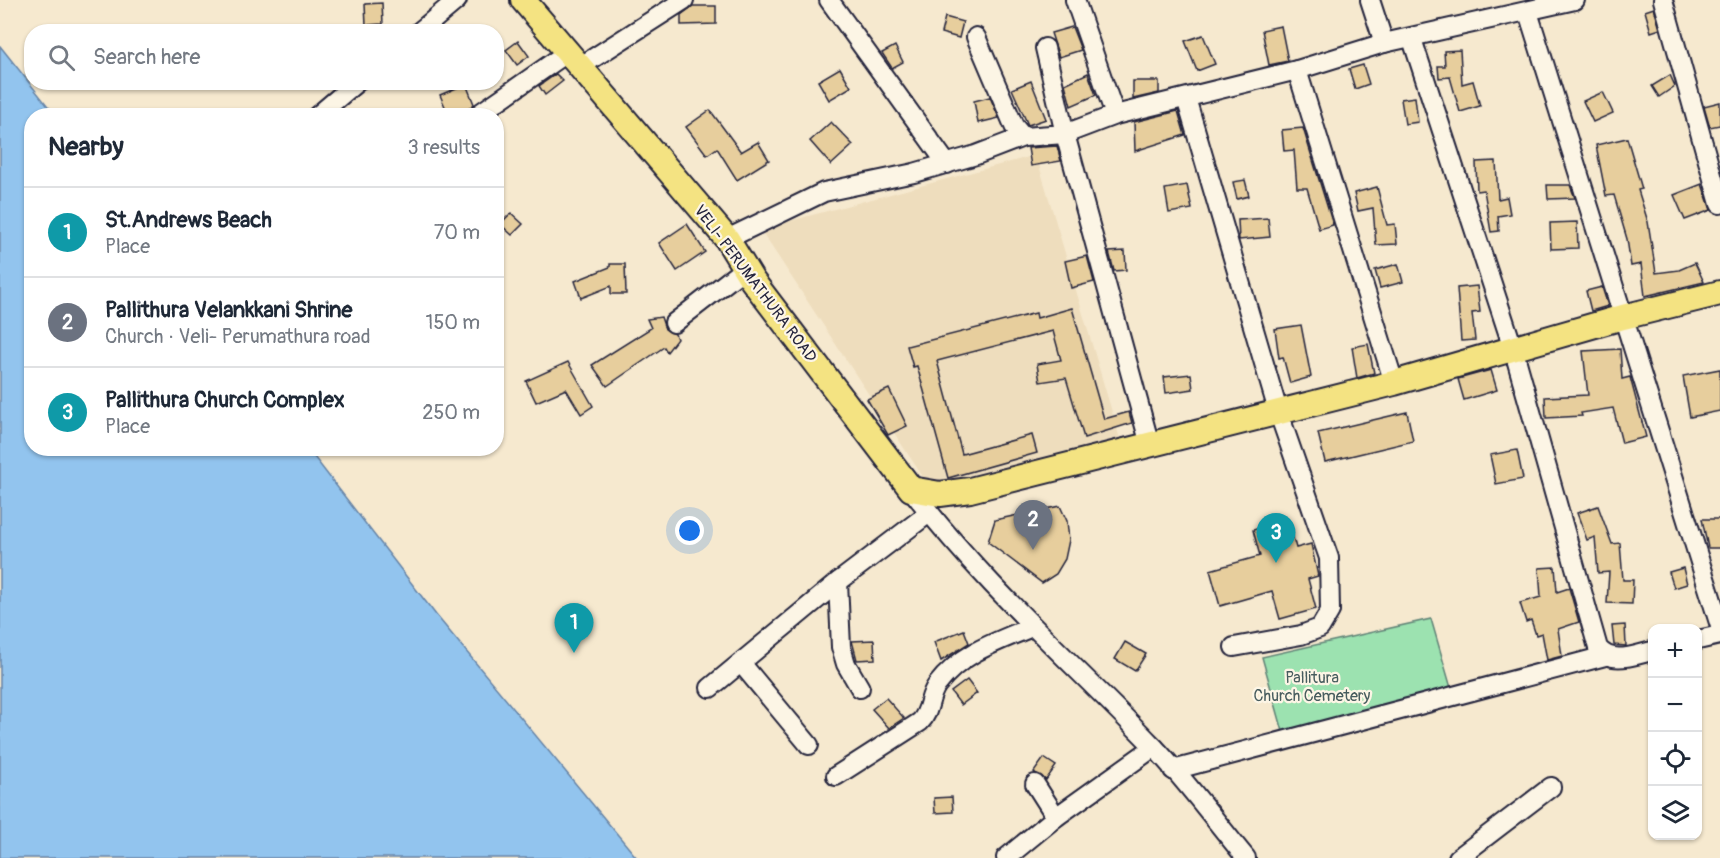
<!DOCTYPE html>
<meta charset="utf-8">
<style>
:root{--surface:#fff;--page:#f6f6f7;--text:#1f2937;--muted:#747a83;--line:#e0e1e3;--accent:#22223b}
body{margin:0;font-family:Pangolin,sans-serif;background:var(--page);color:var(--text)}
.controls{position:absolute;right:18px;bottom:18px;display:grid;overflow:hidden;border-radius:12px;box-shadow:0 2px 4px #0004}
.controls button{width:54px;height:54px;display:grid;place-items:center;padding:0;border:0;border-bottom:2px solid var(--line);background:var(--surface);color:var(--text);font:30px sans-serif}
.you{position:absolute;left:690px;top:531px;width:21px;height:21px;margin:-15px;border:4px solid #fff;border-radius:50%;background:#1a73e8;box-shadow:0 0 0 9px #1a73e833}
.badge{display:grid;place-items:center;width:39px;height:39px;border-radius:50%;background:var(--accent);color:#fff;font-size:20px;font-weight:700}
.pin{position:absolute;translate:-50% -50px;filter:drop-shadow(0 2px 3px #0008)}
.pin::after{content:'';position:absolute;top:32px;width:21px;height:18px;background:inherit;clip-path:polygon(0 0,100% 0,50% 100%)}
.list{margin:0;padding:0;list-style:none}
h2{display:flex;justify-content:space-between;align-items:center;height:78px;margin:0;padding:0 24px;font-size:26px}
h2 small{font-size:20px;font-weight:400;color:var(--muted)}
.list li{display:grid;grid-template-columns:39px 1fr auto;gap:18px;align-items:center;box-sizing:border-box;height:90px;padding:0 24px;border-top:2px solid var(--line)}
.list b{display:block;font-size:22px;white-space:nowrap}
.list p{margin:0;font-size:20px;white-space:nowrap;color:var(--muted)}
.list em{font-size:20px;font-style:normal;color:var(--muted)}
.icon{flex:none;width:33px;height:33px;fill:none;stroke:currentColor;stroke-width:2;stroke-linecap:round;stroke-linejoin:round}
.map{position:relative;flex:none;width:1720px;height:858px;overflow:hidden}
.search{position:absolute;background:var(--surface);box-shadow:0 2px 4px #0004;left:24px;top:24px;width:480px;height:66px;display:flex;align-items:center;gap:15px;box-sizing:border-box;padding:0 21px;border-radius:24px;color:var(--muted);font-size:22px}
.panel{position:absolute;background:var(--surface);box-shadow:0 2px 4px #0004;left:24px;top:108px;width:480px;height:348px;border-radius:24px}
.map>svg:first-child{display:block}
.built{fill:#eeddbd}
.green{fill:#9ce2b0;stroke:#5f8276;stroke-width:1.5}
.water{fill:#92c4ee;stroke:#6583a6;stroke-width:1.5}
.building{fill:#e7ce9d;stroke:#22223b;stroke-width:1.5}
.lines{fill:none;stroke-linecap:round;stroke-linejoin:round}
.minor-casing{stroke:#22223b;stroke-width:22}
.major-casing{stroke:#22223b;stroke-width:28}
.minor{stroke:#fcf5e5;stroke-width:18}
.major{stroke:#f4e382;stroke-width:24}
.labels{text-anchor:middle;stroke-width:4.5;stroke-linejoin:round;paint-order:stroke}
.street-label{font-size:16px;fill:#22223b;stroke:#fcf5e5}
.park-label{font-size:16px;fill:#475c5e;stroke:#fcf5e5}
</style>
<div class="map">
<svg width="1720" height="858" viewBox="0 0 1720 858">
<rect width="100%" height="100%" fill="#f6e9cf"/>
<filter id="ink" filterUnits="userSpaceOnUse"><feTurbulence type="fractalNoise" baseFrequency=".0167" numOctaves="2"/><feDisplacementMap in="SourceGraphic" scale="12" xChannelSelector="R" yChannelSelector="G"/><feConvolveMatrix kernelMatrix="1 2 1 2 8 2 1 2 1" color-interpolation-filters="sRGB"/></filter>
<g filter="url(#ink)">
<path class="built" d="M1036,155L1120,439L949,486L927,483L760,229Z"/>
<path class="green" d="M1431,619L1451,688L1284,735L1262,657Z"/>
<path class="water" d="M0,46L55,115L32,116V448L308,449L436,615L637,858H0Z"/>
<g class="building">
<path d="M382,3L383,24L366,25L365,4Z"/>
<path d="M693,6H716V24L681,25V15Z"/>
<path d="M1654,8L1660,29L1651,32L1645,11Z"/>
<path d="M945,17L963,22L959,38L941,33Z"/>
<path d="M1281,26L1288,61L1269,65L1262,30Z"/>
<path d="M1072,27L1081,50L1059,57L1051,33Z"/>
<path d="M1203,35L1215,64L1197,71L1185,41Z"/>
<path d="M518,41L529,56L517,65L506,50Z"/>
<path d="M895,46L903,62L892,68L882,53Z"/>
<path d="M1460,50L1462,84L1473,81L1480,106L1460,112L1450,77L1439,78L1438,66H1445L1444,51Z"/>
<path d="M1363,65L1369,84L1355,89L1349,69Z"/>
<path d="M840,68L851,87L829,100L818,81Z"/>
<path d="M1088,73L1096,95L1071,106L1065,84Z"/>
<path d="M556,74L563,81L545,95L539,86Z"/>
<path d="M1670,75L1675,86L1659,97L1652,86Z"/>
<path d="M1031,81L1046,119L1028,125L1012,89Z"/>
<path d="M1133,81H1159V93L1133,99Z"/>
<path d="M466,84L474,104L465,113L449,116L440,95Z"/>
<path d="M1603,92L1613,113L1593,122L1583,101Z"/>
<path d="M990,97L999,118L978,123L974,101Z"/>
<path d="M1415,97L1418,122L1405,124L1401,99Z"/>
<path d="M1720,102V125L1710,127L1704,106Z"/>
<path d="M710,110L741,152L758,142L769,160L737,180L717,148L707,155L686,127Z"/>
<path d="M1178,111L1185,135L1135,151L1134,122Z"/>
<path d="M831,122L853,145L831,165L810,141Z"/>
<path d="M1303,128L1333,225L1319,229L1307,188H1297L1294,150L1284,151L1282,130Z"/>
<path d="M1627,138L1642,189L1638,190L1648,222L1656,273L1679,270L1695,263L1704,282L1645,296L1641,264L1631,266L1627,239L1614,195L1606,196L1596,145Z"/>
<path d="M1057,146L1061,161L1031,166L1028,148Z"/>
<path d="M1496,161L1498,199L1507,197L1510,214L1498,216L1499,231L1491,232L1484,190L1477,191L1476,162Z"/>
<path d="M1245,180L1249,196L1237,199L1233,182Z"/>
<path d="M1702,184L1711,210L1685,220L1674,195Z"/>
<path d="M1187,185L1192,209L1169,213L1165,189Z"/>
<path d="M1547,185H1570L1575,198L1548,199Z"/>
<path d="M1377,187L1387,225L1395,224L1397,244L1376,245L1373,208L1358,211L1354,193Z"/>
<path d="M511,213L523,224L512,235L500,224Z"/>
<path d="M1268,218L1270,237L1239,240L1238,220Z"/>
<path d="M1577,222L1578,248L1551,249L1550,223Z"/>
<path d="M687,224L705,252L677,271L659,243Z"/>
<path d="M1125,251L1126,270L1114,271L1109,252Z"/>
<path d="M1087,256L1094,282L1071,288L1065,261Z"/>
<path d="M610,264H625L626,294H611V286L581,298L575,281L610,267Z"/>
<path d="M1398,264L1403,282L1380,288L1375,270Z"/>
<path d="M1477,286L1480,312L1472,313L1475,340L1461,341L1457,288Z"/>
<path d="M1602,287L1608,306L1591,311L1586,291Z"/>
<path d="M1072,308L1104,419L1129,412L1132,423L1084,438L1066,378L1040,382L1037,364L1061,360L1053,331L937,361L962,454L1032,435L1037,453L948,478L917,366L913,367L907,346L1036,313L1037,318Z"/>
<path d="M661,317L665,329L675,334L677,339L667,352L664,347L607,386L592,365L651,328L647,319Z"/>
<path d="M1301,325L1311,377L1290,383L1283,357L1279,358L1275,329Z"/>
<path d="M1368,344L1374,373L1357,378L1352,347Z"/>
<path d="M1620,349L1622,379L1630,377L1646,437L1622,443L1613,408L1581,413L1582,416L1546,418L1545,397L1588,395L1583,351Z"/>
<path d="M568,362L593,406L581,414L566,389L536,402L526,381Z"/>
<path d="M1720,369V411L1690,417L1683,376Z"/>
<path d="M1491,370L1497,390L1464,400L1458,379Z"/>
<path d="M1191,374L1193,389L1166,393L1164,377Z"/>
<path d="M889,389L907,426L888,435L867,399Z"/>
<path d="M1407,412L1413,441L1325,462L1318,433Z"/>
<path d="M1517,450L1523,479L1496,484L1490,455Z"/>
<path d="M1060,506L1067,521L1069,540L1065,559L1056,574L1042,583L988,542L995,520Z"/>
<path d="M1598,506L1612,544L1620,543L1623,580H1633L1632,604L1607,603L1609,572L1598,573L1595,537L1587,540L1577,513Z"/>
<path d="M1702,519H1720V548H1708Z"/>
<path d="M1288,520L1296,548L1311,544L1318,576L1308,579L1316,609L1280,619L1272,591L1220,606L1210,570L1260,556L1253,530Z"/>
<path d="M1555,567L1557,592L1569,588L1579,622L1558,629L1562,656L1547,660L1542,633L1536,635L1531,620L1526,622L1520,603L1541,597L1539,568Z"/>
<path d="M1683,568L1687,584L1674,588L1669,572Z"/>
<path d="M1625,625L1626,646L1614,645L1612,626Z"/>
<path d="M964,630L969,643L941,661L934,642Z"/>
<path d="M874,640L875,659L857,660L852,641Z"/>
<path d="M1125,642L1146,654L1135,671L1115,659Z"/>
<path d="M967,680L977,693L961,705L951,692Z"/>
<path d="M886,698L904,718L889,728L872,709Z"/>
<path d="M1044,758L1056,766L1046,780L1034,772Z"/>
<path d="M952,797L953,812L935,813L934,798Z"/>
</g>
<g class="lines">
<defs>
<g id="minor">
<path d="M829,0L947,164"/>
<path d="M1075,0L1115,115"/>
<path d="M1370,0L1384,43"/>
<path d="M1663,0L1720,204"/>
<path d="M1528,12L1720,626"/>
<path d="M419,32L457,0"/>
<path d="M976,37L1014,126L1023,137L1065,134L1045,48"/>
<path d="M1412,39L1513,348L1598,648C1612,665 1634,655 1652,651"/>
<path d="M581,66L684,0"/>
<path d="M1297,70L1394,383"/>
<path d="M1186,98L1278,411L1329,558L1330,611L1320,628L1301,635L1234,647"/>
<path d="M317,116L357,82"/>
<path d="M476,116L568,52"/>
<path d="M727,239L824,192L914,173L976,155L1023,137"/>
<path d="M674,323L745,268"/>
<path d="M1150,445L1065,134L1115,115L1297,70L1384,43L1575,0"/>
<path d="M911,489C982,583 1071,661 1152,745C1186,780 1215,821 1246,858"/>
<path d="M838,582L841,647L846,664L860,688"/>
<path d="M1698,640L1720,635"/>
<path d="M741,663L809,745"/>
<path d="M710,688L838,582L929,513"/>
<path d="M1173,770L1605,656"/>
<path d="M836,776L920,722C931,711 928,697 937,685C961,653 996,642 1032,627"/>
<path d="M1035,784L1056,817"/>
<path d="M1006,858L1056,817L1154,747"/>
<path d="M1458,858L1551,787"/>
</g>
<path id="major" d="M523,0L727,239L752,280L911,489L940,494L970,490L1394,383L1623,317L1720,293"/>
</defs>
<use href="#minor" class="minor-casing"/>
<use href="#major" class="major-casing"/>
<use href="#minor" class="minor"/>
<use href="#major" class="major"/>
</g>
</g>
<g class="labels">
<g class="street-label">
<text transform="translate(756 283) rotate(53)" y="6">VELI- PERUMATHURA ROAD</text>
</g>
<g class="park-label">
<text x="1312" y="683">Pallitura<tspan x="1312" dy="18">Church Cemetery</tspan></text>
</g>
</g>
</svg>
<div class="controls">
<button>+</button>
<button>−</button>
<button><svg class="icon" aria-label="locate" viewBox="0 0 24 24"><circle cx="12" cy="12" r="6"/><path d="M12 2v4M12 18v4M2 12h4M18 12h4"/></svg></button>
<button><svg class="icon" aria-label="layers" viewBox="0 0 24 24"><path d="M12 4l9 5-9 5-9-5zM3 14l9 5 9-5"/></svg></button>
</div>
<div class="you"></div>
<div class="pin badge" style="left:574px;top:653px;background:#0f9aa8">1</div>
<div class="pin badge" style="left:1033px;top:550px;background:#6b7280">2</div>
<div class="pin badge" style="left:1276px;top:563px;background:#0f9aa8">3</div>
<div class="search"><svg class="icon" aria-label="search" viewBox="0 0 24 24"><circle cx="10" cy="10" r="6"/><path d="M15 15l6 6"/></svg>Search here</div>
<section class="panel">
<h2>Nearby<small>3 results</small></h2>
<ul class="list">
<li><span class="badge" style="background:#0f9aa8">1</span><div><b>St.Andrews Beach</b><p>Place</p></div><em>70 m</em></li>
<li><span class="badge" style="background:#6b7280">2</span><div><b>Pallithura Velankkani Shrine</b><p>Church · Veli- Perumathura road</p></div><em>150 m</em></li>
<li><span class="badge" style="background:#0f9aa8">3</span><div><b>Pallithura Church Complex</b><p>Place</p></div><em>250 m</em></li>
</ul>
</section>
</div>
